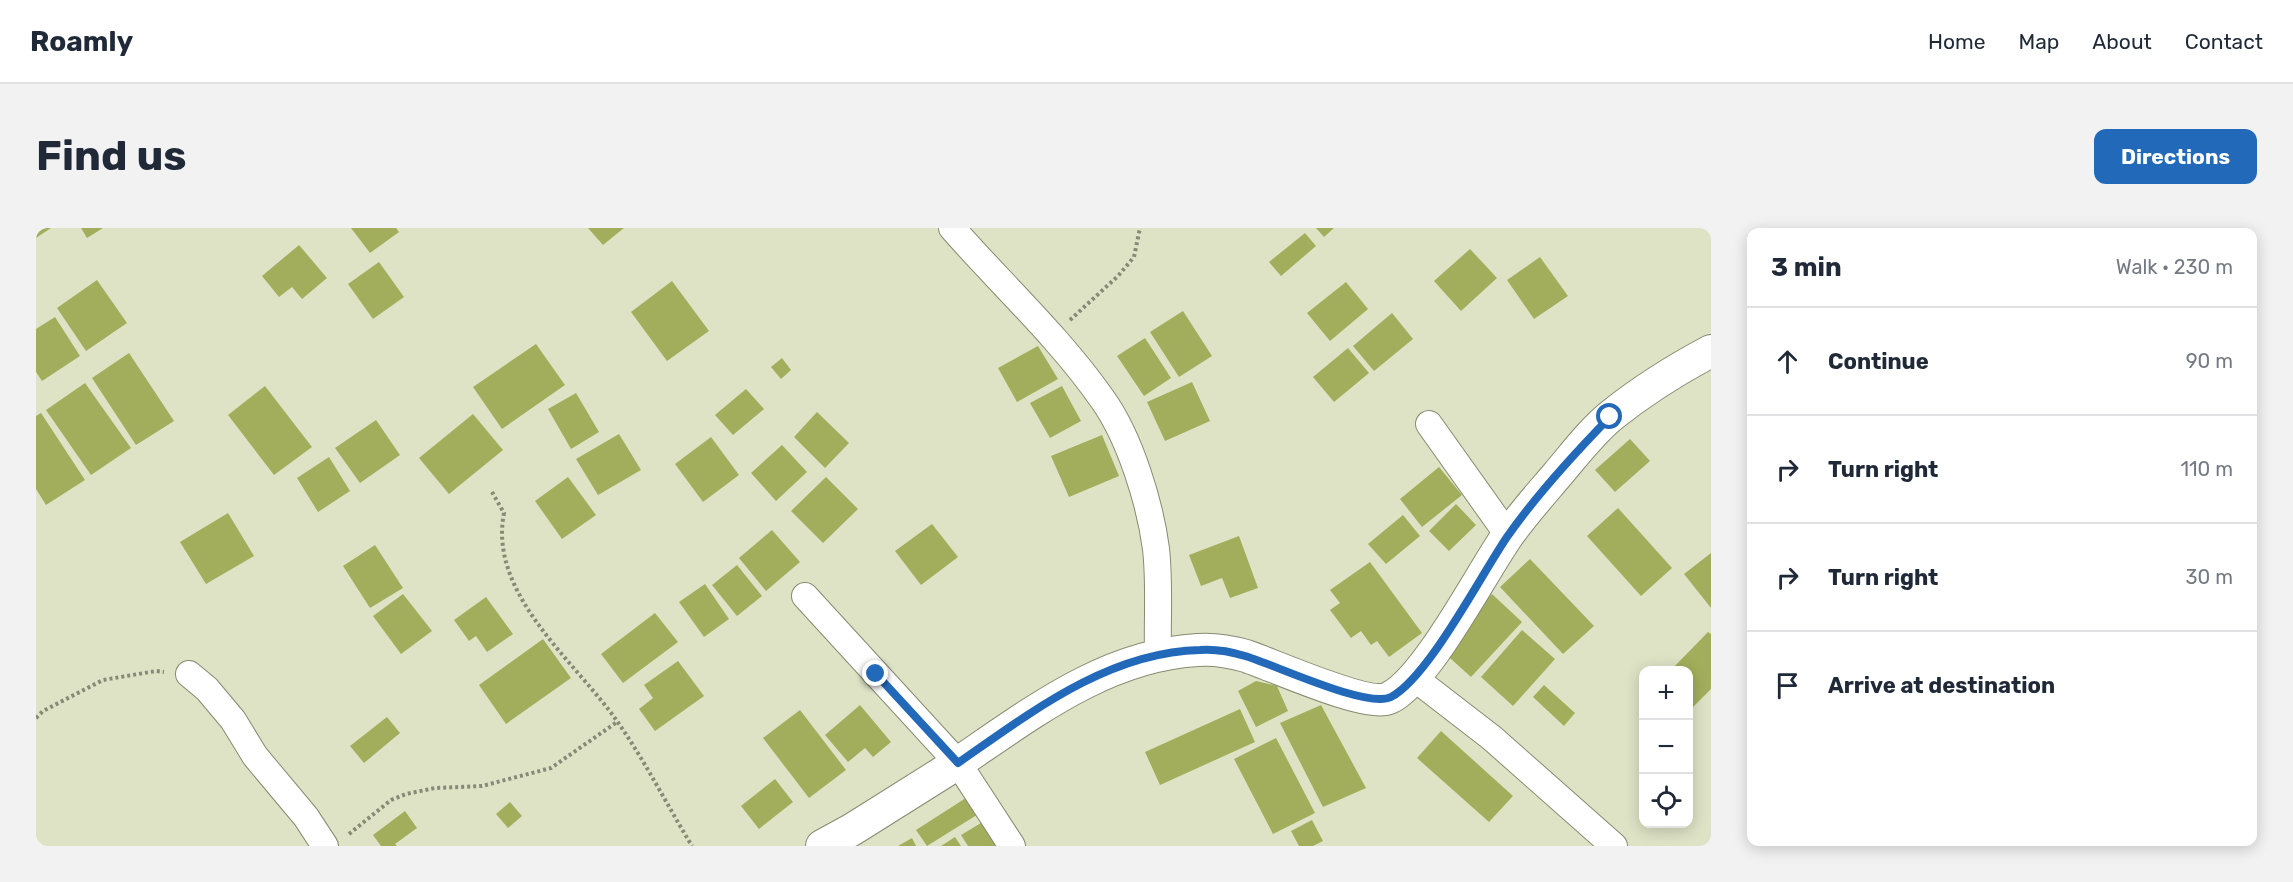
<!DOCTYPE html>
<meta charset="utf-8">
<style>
:root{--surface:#fff;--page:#f2f2f3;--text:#1f2937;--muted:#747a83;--line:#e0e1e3;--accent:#2369b9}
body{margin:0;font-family:Rubik,sans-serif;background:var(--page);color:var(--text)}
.controls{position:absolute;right:18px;bottom:18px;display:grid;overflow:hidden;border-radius:12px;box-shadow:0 3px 15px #0003}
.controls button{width:54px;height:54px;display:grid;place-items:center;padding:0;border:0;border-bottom:2px solid var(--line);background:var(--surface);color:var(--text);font:30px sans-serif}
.stop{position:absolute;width:18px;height:18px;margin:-14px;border:4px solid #2369b9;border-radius:50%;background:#fff}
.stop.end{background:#2369b9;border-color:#fff;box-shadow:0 2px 6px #0008}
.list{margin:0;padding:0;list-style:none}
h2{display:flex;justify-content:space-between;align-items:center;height:78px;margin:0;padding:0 24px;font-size:26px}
h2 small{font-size:20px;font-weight:400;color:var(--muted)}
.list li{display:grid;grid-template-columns:39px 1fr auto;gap:18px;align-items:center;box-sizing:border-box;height:108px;padding:0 24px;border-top:2px solid var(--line)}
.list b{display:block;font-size:22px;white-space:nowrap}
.list em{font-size:20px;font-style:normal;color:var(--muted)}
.icon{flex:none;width:33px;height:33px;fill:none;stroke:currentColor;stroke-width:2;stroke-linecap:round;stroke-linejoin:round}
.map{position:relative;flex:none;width:1675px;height:618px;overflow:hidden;border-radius:12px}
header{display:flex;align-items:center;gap:36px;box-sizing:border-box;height:84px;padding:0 30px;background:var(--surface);border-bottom:2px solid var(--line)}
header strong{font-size:28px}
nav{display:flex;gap:33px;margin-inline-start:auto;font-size:21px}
.intro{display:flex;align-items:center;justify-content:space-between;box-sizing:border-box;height:144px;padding:0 36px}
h1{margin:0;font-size:42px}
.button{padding:15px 27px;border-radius:12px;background:var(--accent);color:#fff;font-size:21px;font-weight:700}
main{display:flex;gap:36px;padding:0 36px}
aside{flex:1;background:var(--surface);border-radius:12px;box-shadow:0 3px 15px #0003}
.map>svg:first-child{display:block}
.building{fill:#a3ae5c}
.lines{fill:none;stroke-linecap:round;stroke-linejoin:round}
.minor-casing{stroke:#868b70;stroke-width:28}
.tertiary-casing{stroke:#868b70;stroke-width:34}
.path{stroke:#868a76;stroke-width:4;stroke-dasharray:3 3;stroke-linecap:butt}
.minor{stroke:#fff;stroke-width:26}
.tertiary{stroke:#fff;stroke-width:32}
.route{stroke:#2369b9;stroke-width:8}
</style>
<header>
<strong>Roamly</strong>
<nav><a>Home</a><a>Map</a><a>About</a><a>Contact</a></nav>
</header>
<div class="intro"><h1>Find us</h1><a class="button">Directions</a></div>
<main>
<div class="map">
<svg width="1675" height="618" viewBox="0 0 1675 618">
<rect width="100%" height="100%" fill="#dee3c6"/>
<g class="building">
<path d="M0,0H15L0,10Z"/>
<path d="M45,0H67L51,10Z"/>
<path d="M315,0H360L363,4L334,25Z"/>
<path d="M552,0H588L567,17Z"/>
<path d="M1280,0H1298L1288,9Z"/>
<path d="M1269,5L1280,18L1245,48L1233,34Z"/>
<path d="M263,17L291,50L266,71L256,59L243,69L226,48Z"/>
<path d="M1434,21L1461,50L1425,83L1398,53Z"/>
<path d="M1504,29L1532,68L1498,91L1471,52Z"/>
<path d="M343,34L368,69L337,91L312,56Z"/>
<path d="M61,52L91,95L50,123L21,80Z"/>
<path d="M636,53L673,103L631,133L595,84Z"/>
<path d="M1310,54L1332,81L1294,113L1271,85Z"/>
<path d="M1147,83L1176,128L1143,149L1114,104Z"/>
<path d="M1356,85L1377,111L1338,143L1317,118Z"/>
<path d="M19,89L44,128L6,153L0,144V101Z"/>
<path d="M1109,110L1135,150L1108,168L1081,128Z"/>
<path d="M500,116L529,157L466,201L437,159Z"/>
<path d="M1002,118L1022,151L981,174L962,140Z"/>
<path d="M1312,120L1333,145L1298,174L1277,149Z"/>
<path d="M93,125L138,193L100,217L56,150Z"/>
<path d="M746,130L755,142L745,151L735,139Z"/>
<path d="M1156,154L1174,193L1129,213L1111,174Z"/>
<path d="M49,155L95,220L55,247L10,182Z"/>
<path d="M229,158L276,219L238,247L192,187Z"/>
<path d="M1026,158L1045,193L1014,210L994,175Z"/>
<path d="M710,161L728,181L697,207L679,187Z"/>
<path d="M540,165L563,204L535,221L512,181Z"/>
<path d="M781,184L813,215L789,240L758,209Z"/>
<path d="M5,185L49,252L10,277L0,261V188Z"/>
<path d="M437,186L467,222L413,266L383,230Z"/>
<path d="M340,192L364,227L324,255L299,220Z"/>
<path d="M583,206L605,242L562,267L540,231Z"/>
<path d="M1066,207L1083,248L1033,269L1015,228Z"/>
<path d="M675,209L703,247L667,274L639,236Z"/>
<path d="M1594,211L1614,233L1579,264L1559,242Z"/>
<path d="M746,217L771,244L740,273L715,245Z"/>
<path d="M293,229L314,263L282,284L261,250Z"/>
<path d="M1403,239L1426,267L1386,299L1364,271Z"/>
<path d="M532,249L560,287L526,311L499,273Z"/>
<path d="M790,249L822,281L787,315L755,283Z"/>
<path d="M1420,276L1440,297L1413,323L1393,303Z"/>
<path d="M1582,280L1636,340L1605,368L1551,308Z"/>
<path d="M192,285L218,328L170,356L144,314Z"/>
<path d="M1367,287L1384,308L1350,336L1332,316Z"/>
<path d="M896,296L922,329L885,357L859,323Z"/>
<path d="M736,302L764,334L730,363L703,330Z"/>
<path d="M1203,308L1222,360L1194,370L1186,350L1165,358L1153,327Z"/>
<path d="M339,317L367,360L334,380L307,338Z"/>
<path d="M1675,325V380L1648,346Z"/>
<path d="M1494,331L1558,398L1527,426L1464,359Z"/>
<path d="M1334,334L1386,405L1353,429L1341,413L1335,417L1325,403L1315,410L1294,382L1304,375L1294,362Z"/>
<path d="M701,337L726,368L701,388L676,357Z"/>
<path d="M669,356L693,391L668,409L643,374Z"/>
<path d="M367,366L396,403L365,426L337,388Z"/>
<path d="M1456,366L1486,394L1435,449L1405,422Z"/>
<path d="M450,369L477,406L451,424L440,408L433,413L418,392Z"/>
<path d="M619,385L642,414L587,455L565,426Z"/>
<path d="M1486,402L1519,431L1477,478L1445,449Z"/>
<path d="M1672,404L1675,406V461L1652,484V442H1635Z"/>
<path d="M507,411L535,450L470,496L443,457Z"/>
<path d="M642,433L668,468L619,503L603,481L617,470L608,457Z"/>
<path d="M1220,453L1241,458L1252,483L1220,499L1202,463Z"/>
<path d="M1508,457L1539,485L1528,498L1497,469Z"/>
<path d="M824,477L855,514L837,529L829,520L812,534L789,507Z"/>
<path d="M1285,477L1330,560L1287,579L1244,495Z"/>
<path d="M1204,481L1219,514L1124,557L1109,524Z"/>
<path d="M764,482L810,542L773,570L727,510Z"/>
<path d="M351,489L364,505L328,535L314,518Z"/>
<path d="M1405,503L1477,568L1453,594L1381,530Z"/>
<path d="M1240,510L1279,585L1237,606L1198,531Z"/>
<path d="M739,551L757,574L723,601L705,578Z"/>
<path d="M933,568L944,585L891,618L880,602Z"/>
<path d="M474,574L486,588L472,600L460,586Z"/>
<path d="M369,583L381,600L359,616L361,618H345L337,607Z"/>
<path d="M950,592L967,618H932L925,607Z"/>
<path d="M1276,592L1287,613L1277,618H1263L1255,603Z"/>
<path d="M919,609L925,618H905Z"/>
<path d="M876,610L880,618H862Z"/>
</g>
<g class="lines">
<defs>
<g id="minor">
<path d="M916,0C966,57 1023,109 1067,172C1094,210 1114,275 1120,321C1124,356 1121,392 1122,427"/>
<path d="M1393,196L1472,307"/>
<path d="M769,368L922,535L976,618"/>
<path d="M153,446L171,461L197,492L219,528L270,589L289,618"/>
<path d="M1377,449L1456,510L1578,618"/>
</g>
<path id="tertiary" d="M786,618L817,601C852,579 887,557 922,535C996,485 1070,427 1162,422C1177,421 1196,424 1210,428C1237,437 1331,480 1353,470C1390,453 1445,346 1470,310C1485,288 1504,267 1521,247C1538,227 1555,204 1576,187C1606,163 1641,141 1675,123"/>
</defs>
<use href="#minor" class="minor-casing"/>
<use href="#tertiary" class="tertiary-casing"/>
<g class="path">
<path d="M1034,92L1082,48L1098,29L1104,0"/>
<path d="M456,264L468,285C452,366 538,432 581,493C609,533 631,577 656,618"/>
<path d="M0,490L7,483L67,452L120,443L128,444"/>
<path d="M313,606L355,572L370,566L399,560L446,558L515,540L581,494"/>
</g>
<use href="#minor" class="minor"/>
<use href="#tertiary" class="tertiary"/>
</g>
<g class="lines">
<path class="route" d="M840,446L922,535C994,485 1072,424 1164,422C1178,421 1196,424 1209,428C1237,436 1331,481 1355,469C1392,450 1445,347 1471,309C1501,266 1538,226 1574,189"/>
</g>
</svg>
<div class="controls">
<button>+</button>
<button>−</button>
<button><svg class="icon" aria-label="locate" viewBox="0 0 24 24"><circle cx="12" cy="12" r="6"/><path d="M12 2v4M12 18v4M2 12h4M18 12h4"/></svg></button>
</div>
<div class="stop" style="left:1574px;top:189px"></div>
<div class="stop end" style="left:840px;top:446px"></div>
</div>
<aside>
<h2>3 min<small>Walk · 230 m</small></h2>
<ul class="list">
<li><svg class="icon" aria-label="ahead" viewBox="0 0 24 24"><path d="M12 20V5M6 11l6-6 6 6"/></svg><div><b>Continue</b></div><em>90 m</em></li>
<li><svg class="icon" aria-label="right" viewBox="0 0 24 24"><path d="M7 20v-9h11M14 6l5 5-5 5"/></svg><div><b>Turn right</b></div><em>110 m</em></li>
<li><svg class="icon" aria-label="right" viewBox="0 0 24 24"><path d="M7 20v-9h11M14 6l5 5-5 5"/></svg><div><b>Turn right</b></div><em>30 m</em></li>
<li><svg class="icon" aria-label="arrive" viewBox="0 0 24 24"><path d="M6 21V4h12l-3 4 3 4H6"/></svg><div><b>Arrive at destination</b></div></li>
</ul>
</aside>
</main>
